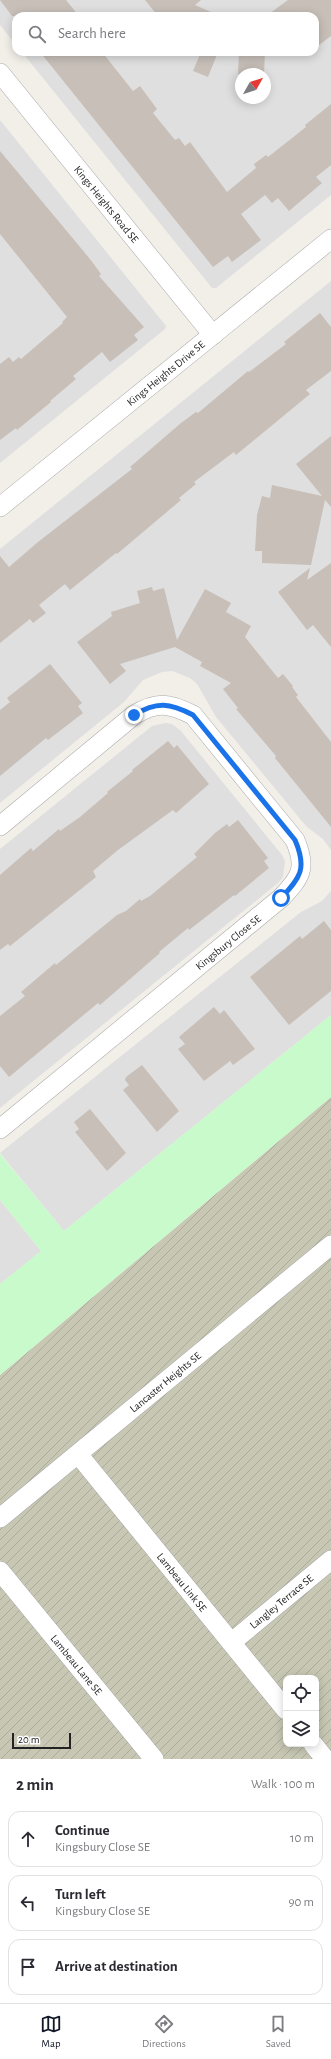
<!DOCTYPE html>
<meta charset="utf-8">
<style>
:root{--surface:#fff;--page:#f2f2f3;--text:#2b2b33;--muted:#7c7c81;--line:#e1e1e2;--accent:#111827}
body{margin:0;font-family:"Alegreya Sans",sans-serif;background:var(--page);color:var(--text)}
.controls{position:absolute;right:12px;bottom:12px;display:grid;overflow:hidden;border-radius:8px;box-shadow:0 2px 10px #0003}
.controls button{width:36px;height:36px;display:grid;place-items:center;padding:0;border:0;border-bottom:1px solid var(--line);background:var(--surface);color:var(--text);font:20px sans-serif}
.compass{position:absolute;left:235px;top:68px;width:36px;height:36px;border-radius:50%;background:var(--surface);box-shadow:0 2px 10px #0003;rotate:51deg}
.scale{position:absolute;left:12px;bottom:10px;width:59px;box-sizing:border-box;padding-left:4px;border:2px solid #222;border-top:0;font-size:11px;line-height:14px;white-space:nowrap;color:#222;-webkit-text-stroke:3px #fff;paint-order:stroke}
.stop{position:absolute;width:12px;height:12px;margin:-9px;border:3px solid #1a73e8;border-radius:50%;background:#fff}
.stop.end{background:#1a73e8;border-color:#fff;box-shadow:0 1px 4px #0008}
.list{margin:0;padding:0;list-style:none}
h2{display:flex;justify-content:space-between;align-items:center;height:52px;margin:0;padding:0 16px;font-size:17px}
h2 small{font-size:13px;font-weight:400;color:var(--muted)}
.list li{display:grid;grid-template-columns:26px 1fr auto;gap:12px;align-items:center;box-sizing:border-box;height:56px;margin:0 8px 8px;padding:0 8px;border:1px solid var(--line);border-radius:12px}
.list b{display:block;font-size:15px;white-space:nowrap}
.list p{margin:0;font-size:13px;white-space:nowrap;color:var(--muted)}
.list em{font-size:13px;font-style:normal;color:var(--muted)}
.icon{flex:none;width:22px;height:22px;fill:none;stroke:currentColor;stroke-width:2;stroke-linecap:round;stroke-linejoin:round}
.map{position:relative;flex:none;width:331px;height:1759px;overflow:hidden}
.search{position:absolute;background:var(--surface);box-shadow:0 2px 10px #0003;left:12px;right:12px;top:12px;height:44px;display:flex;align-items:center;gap:10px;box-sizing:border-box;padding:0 14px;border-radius:12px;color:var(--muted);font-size:15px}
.sheet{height:244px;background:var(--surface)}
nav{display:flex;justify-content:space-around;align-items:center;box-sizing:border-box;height:56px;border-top:1px solid var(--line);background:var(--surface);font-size:11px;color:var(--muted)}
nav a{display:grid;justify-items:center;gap:2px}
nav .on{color:var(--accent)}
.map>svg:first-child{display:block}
.residential{fill:#e0dfdf;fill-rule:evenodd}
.construction{fill:url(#construction-furrows);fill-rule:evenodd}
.park{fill:#c8facc}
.building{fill:#c7bfb8}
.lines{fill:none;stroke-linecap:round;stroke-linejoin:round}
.street-casing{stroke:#a9a9a9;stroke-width:20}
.street{stroke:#fff;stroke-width:19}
.route{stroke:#1a73e8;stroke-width:5}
.labels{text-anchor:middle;stroke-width:4;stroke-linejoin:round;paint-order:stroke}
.street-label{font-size:11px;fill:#222;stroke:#fff}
</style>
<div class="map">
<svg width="331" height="1759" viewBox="0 0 331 1759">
<defs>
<pattern id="construction-furrows" width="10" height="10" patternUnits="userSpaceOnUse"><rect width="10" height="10" fill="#c7c7b4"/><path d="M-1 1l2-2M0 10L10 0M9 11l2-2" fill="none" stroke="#abab9a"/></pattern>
</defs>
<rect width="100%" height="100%" fill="#f2efe9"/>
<g class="residential">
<path d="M0,0H331V195L216,288H212L22,52H315V16H16V45L0,25ZM241,74H265V98H241Z"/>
<path d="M0,120L166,326L165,329L0,463Z"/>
<path d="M331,281V850L323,839L306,826L216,717L197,684L190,678L172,671L162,672L143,680L124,702L0,803V549Z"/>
<path d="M166,723L172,724L181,731L282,855L285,861L283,877L278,883L0,1108V849L152,726Z"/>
<path d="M331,891V1015L64,1231L0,1153L301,912L322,901Z"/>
<path d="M0,1200L41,1251L0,1284Z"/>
</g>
<path class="construction" d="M331,1097V1759H0V1375ZM286,1678H316V1744H286Z"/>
<path class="park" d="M331,1015V1097L0,1375V1284L41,1251L0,1200V1154L64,1231Z"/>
<g class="building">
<path d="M0,0H66L79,16H12Z"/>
<path d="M145,0H201L195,5L220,16H158Z"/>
<path d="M288,0H331V36L315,48V16H266Z"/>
<path d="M40,52H102L133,91L140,86L157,109L153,113L175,140L179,138L185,146L190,142L227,192L256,168L254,164L266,155L268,157L306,127L305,125L331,104V165L316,177L322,183L289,211L278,198L272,203L265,195L241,214L261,240L232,262L228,256L213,267Z"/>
<path d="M201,52H218L208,77L193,71Z"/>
<path d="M239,52H265L264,74H238Z"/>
<path d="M0,151L90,259L101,274L99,276L144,327L134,335L138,340L110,362L102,352L73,376L76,379L50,401L51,402L17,430L16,428L0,440V364L9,357L13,362L19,357L21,359L63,323L62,322L67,317L0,234Z"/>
<path d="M320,313L331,327V371L306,390L310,394L236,455L234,452L194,482L196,484L179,498L181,500L117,554L116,553L70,590L65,584L39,605L46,613L33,623L30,619L0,643V556L9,567L38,542L132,469L130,467L181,423L196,412L198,413L248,371L249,372L286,344L284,342Z"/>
<path d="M331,436V507L325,500L311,565L262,563V551H255L257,515L262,496L270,498L272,485L322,496L296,464Z"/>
<path d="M331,563V647L313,625L307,630L278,592L310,568L307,580Z"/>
<path d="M152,587L153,591L164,588L177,640L205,589L231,603L226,612L251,626L245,637L278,678L283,674L293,686L292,687L298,695L296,697L331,742V827L275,758L276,756L236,709L238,708L223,689L231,683L200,666L202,662L175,647L120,664L126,671L110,684L77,642L112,616L111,612L140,603L137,591Z"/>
<path d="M50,664L82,703L78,706L83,713L48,740L46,738L0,776V710L10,702L7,698Z"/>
<path d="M168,741L174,748L177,745L209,784L176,813L173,810L118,850L93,871L96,877L10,946L8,944L0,950V875L31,848L33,851L59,829L60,831L80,817L108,793L107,792L133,771L132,770Z"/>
<path d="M238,820L268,858L264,861L269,868L235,896L234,895L189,930L188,928L159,952L160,953L100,1005L98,1003L9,1077L0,1066V1016L25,996L21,992L55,963L56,965L117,915L126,911L140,899L141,901L150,896L197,857L194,854L215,833L227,824L229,827Z"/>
<path d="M324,921L331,930V991L289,1025L250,977L300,936L302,939Z"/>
<path d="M214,1007L220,1014L224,1010L255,1049L233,1065L230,1061L204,1081L178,1049L185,1044L179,1037Z"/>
<path d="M142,1065L179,1111L157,1132L123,1090L129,1085L125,1080L126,1077Z"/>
<path d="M90,1109L126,1153L107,1171L75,1132L79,1129L74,1122Z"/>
</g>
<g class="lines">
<defs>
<g id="street">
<path id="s1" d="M0,73L213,335"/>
<path id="s2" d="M0,507L331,239"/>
<path d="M0,826L134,715C157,701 169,703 193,715L295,840C307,868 301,877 281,898L0,1129"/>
<path id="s3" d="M78,1454L286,1710"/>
<path id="s4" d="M0,1518L331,1245"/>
<path id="s5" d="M0,1571L154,1759"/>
<path id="s6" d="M232,1642L331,1560"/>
<path d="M313,1744L325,1759"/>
</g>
</defs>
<use href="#street" class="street-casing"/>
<use href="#street" class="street"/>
</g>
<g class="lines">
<path class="route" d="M134,715C157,701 170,703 193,715L295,840C307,868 301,877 281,898"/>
</g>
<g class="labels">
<g class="street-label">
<text dy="4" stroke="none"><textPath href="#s1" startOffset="169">Kings Heights Road SE</textPath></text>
<text dy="4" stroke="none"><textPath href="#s2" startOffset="213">Kings Heights Drive SE</textPath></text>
<text transform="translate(228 942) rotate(-39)" y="4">Kingsbury Close SE</text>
<text dy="4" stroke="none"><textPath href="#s4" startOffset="214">Lancaster Heights SE</textPath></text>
<text dy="4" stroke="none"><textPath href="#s3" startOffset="165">Lambeau Link SE</textPath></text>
<text dy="4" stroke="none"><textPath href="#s6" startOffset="64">Langley Terrace SE</textPath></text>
<text dy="4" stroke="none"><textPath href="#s5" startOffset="121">Lambeau Lane SE</textPath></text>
</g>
</g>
</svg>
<div class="controls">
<button><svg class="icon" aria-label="locate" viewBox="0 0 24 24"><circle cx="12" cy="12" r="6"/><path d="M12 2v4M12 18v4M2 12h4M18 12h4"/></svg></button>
<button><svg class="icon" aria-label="layers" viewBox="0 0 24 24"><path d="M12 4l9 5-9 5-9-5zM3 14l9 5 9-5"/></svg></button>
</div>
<svg class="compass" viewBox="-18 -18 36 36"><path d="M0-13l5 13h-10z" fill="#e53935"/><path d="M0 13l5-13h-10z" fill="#7c7c81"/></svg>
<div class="scale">20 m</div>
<div class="stop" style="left:281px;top:898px"></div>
<div class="stop end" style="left:134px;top:715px"></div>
<div class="search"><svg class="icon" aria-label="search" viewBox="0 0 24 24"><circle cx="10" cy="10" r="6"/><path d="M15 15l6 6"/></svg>Search here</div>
</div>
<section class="sheet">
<h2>2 min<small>Walk · 100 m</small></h2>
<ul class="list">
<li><svg class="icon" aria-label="ahead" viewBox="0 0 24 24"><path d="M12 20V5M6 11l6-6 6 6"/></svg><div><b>Continue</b><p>Kingsbury Close SE</p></div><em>10 m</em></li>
<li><svg class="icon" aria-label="left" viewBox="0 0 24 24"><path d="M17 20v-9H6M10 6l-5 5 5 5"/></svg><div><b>Turn left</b><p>Kingsbury Close SE</p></div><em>90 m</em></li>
<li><svg class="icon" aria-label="arrive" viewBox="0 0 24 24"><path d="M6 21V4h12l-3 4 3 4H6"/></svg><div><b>Arrive at destination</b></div></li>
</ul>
</section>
<nav>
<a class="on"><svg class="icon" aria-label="map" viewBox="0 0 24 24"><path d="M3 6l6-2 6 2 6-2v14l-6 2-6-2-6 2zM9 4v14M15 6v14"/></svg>Map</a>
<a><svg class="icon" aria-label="directions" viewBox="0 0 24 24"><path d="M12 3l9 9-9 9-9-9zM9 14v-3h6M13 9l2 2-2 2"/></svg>Directions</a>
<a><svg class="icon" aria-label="saved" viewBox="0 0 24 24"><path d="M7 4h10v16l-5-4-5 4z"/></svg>Saved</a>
</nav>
